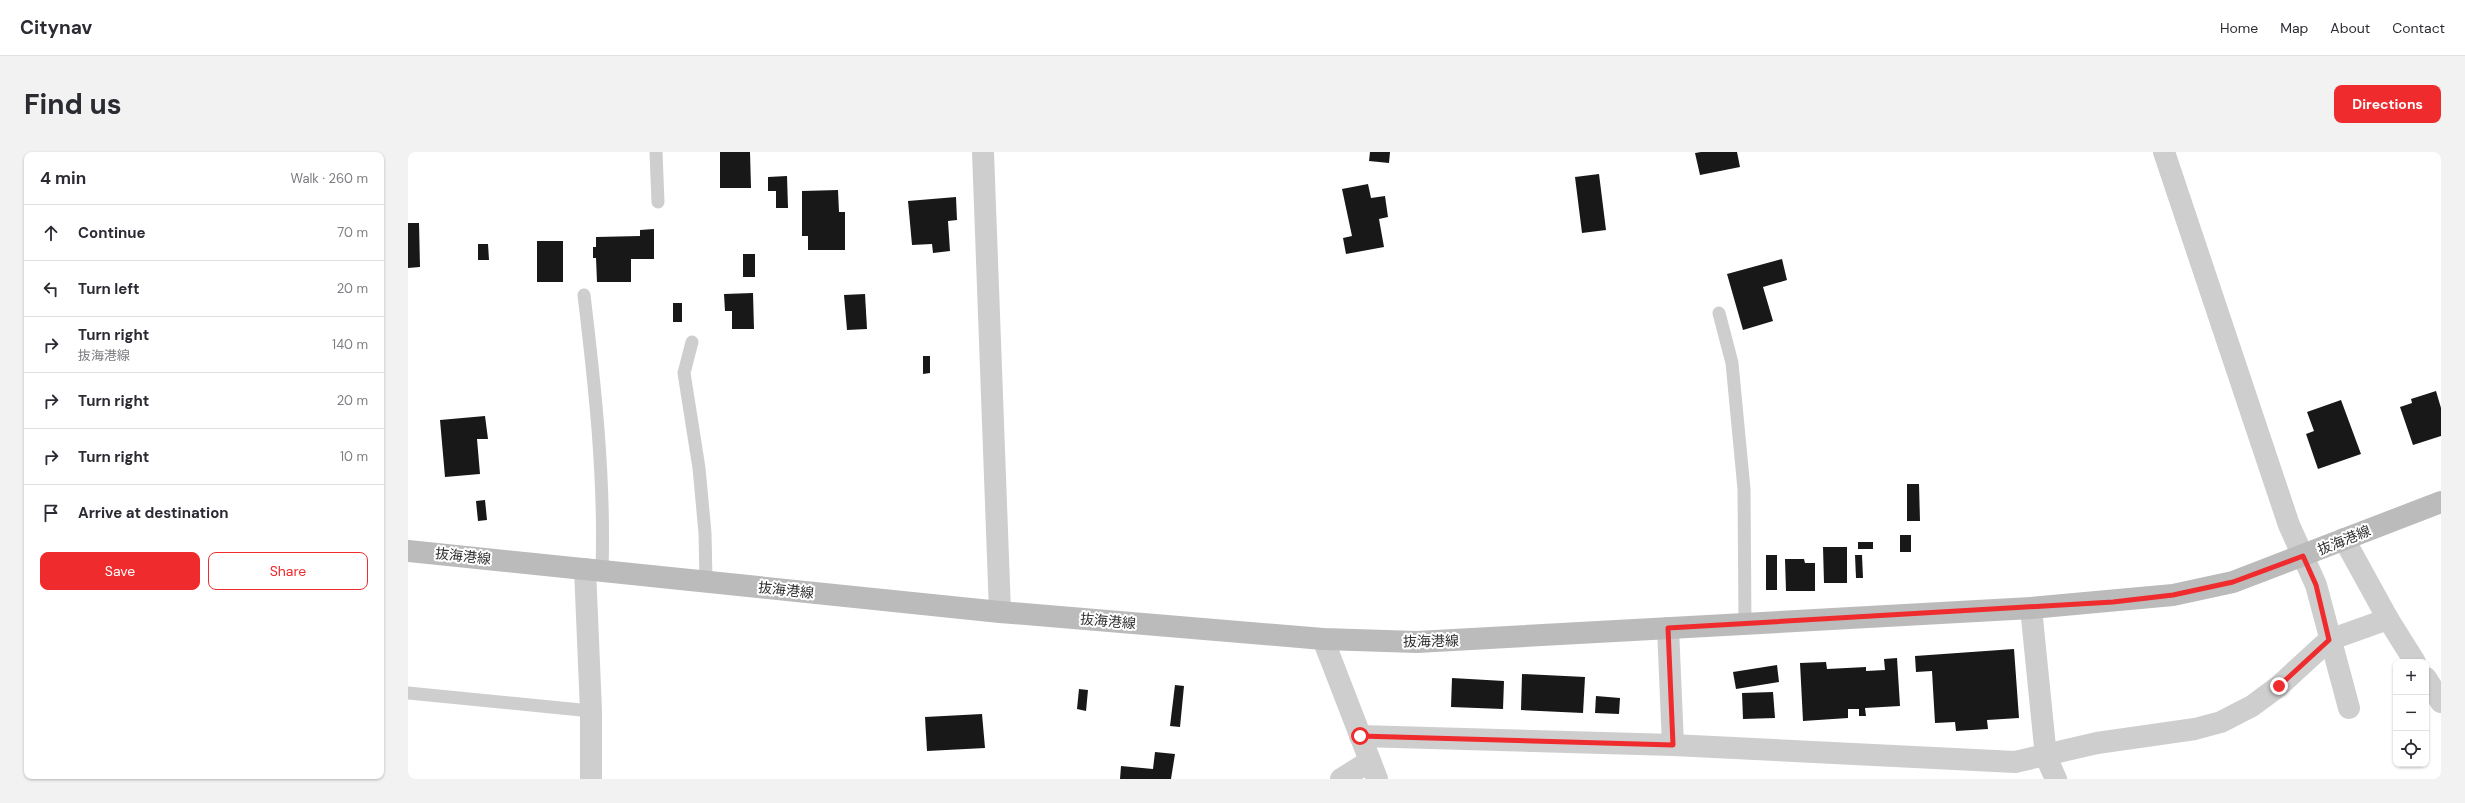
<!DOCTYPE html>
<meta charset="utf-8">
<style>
:root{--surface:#fff;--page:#f2f2f3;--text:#2b2b33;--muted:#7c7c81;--line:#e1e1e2;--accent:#f02b2d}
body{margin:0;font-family:"DM Sans","Noto Sans JP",sans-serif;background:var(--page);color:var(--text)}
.controls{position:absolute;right:12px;bottom:12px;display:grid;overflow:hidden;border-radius:8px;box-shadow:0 1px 3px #0004}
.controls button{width:36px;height:36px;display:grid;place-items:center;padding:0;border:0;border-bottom:1px solid var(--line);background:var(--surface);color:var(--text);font:20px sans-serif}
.stop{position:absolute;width:12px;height:12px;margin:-9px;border:3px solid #f02b2d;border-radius:50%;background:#fff}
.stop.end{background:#f02b2d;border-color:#fff;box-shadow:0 1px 4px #0008}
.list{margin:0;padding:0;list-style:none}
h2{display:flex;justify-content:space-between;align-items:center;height:52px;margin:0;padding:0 16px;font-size:17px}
h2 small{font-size:13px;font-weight:400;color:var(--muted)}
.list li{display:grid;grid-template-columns:26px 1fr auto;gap:12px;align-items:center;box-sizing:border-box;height:56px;padding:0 16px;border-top:1px solid var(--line)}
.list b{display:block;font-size:15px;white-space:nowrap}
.list p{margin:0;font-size:13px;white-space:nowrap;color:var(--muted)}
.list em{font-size:13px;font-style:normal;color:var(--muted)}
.actions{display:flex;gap:8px;padding:12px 16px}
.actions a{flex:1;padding:9px 0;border:1px solid var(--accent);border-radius:8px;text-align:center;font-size:14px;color:var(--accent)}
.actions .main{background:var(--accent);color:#fff}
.icon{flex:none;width:22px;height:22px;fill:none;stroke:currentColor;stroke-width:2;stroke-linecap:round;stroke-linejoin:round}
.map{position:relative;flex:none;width:2033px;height:627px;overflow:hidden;border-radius:8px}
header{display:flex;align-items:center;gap:24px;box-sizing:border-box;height:56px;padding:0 20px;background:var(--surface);border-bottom:1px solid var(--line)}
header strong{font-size:19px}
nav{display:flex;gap:22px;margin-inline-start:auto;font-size:14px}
.intro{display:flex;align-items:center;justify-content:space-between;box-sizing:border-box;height:96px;padding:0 24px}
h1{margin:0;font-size:28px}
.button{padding:10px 18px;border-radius:8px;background:var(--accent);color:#fff;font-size:14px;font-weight:700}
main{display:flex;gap:24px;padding:0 24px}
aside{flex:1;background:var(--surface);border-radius:8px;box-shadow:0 1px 3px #0004}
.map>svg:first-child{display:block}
.building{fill:#181818}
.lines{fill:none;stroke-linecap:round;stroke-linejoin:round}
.lane{stroke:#cecece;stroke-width:13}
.street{stroke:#cecece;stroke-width:22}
.secondary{stroke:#bbb;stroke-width:22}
.route{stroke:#f02b2d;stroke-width:5}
.labels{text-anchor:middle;stroke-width:4;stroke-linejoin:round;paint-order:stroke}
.street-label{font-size:14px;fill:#313131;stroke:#fff}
</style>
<header>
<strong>Citynav</strong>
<nav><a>Home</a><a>Map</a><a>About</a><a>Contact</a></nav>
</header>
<div class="intro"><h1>Find us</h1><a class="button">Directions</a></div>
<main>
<aside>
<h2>4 min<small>Walk · 260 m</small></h2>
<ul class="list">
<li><svg class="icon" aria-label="ahead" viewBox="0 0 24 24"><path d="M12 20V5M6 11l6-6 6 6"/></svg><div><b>Continue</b></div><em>70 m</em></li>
<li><svg class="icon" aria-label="left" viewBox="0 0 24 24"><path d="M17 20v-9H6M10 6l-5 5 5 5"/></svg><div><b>Turn left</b></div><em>20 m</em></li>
<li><svg class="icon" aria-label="right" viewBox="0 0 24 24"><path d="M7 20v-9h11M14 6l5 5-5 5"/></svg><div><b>Turn right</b><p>抜海港線</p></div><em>140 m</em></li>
<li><svg class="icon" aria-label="right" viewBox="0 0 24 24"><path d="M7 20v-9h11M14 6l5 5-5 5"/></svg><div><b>Turn right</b></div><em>20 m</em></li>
<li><svg class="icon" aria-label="right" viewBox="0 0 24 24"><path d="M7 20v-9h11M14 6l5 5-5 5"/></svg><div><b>Turn right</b></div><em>10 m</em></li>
<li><svg class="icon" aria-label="arrive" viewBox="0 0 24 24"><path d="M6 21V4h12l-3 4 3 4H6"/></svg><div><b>Arrive at destination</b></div></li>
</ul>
<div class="actions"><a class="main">Save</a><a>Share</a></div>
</aside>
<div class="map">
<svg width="2033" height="627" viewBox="0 0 2033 627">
<rect width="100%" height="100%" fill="#fff"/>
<g class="building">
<path d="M312,0H342L343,36H312Z"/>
<path d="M962,0H982L981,11L961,9Z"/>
<path d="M1293,0H1329L1332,15L1292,23L1287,1Z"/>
<path d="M1191,22L1198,78L1174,81L1167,25Z"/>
<path d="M379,24L380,56H368V39H360V25Z"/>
<path d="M960,32L963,46L977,44L980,65L971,67L976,95L938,102L935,86L944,84L934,37Z"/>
<path d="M430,38L431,60H437V98H400V84H394V39Z"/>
<path d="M548,45L549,68L540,69L542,99L525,101L524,92L504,93L500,49Z"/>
<path d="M0,71H11L12,115L0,116Z"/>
<path d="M246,77V107H223V130H189L188,106H185V95H188V85L232,84V78Z"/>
<rect x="129" y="89" width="26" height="41"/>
<path d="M70,92H80L81,108H70Z"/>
<rect x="335" y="102" width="12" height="23"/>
<path d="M1374,107L1379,128L1355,135L1365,169L1335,178L1319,122Z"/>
<path d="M345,141L346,177H324V159H317L316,142Z"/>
<path d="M457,142L459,177L439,178L436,143Z"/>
<rect x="265" y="151" width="9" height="19"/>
<path d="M515,204H522V221L515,222Z"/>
<path d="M2028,239L2033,256V284L2005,293L1992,255L2004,251L2003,247Z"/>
<path d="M1933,248L1953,302L1910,317L1898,282L1906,279L1899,260Z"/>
<path d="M77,264L80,287H69L72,322L37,325L32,268Z"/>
<path d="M1499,332H1511L1512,369H1499Z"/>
<path d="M77,348L79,368L70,369L68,349Z"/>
<rect x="1492" y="383" width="11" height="17"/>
<rect x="1450" y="390" width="15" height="7"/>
<path d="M1415,395H1439V431H1416Z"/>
<rect x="1358" y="403" width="11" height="35"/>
<path d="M1447,403H1454L1455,426H1448Z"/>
<path d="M1377,407H1396L1397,411H1407V439H1378Z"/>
<path d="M1606,497L1611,566L1579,568L1580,577L1548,579L1547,570L1527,571L1524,519L1508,520L1507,504Z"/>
<path d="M1489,506L1492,554L1457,556L1458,564H1451V557H1440V566L1395,569L1392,511L1418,510L1419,517L1458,515V519L1477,518L1476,507Z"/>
<path d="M1369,513L1371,530L1328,537L1325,520Z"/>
<path d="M1114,522L1177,525L1175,561L1113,558Z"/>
<path d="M1044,526L1096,529L1095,557L1043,555Z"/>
<path d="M767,533L776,534L772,575L762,574Z"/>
<path d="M671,537L680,538L678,559L669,557Z"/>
<path d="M1365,540L1367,566L1335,567L1334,541Z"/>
<path d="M1188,544L1212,546L1211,562L1187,561Z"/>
<path d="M574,562L577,596L519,599L517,565Z"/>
<path d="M747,600L767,602L763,627H712L713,614L745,617Z"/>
</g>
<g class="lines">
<g class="lane">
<path d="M248,0L250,50"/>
<path d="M176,143C187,235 197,326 194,419"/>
<path d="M1311,161L1324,211L1336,337L1337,472"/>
<path d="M284,190L276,221L291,316L297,381L298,429"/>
<path d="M0,541L183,559"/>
</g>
<g class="street">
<path d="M575,0L592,460"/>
<path d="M1756,0L1881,373L1908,433L1941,556"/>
<path d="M1936,387L1980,467L2007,510"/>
<path d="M177,417L183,559V627"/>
<path d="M1623,456L1638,605L1648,627"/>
<path d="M1260,476L1265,593"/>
<path d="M915,487L969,627"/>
<path d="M2018,526L2033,550"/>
<path d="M952,584L1265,593L1607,610L1689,591L1787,577L1813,570L1844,554L1871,534L1921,488L1980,467"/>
<path d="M933,627L962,609"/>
</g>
<path class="secondary" d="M0,399L592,460L915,487L1009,490L1623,456L1765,443L1825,430L2033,350"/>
</g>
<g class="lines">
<path class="route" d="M952,584L1265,593L1260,476L1705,450L1765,443L1825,430L1895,404L1908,433L1921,488L1871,534"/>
</g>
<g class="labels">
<g class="street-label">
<text transform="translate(1936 388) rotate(-22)" y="5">抜海港線</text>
<text transform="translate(55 404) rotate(6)" y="5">抜海港線</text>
<text transform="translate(378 438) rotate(6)" y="5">抜海港線</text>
<text transform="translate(700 469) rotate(5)" y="5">抜海港線</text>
<text transform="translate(1023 489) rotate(-1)" y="5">抜海港線</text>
</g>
</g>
</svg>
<div class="controls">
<button>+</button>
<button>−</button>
<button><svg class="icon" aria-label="locate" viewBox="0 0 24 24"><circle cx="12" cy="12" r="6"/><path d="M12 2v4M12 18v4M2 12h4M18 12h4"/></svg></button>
</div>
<div class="stop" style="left:952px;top:584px"></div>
<div class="stop end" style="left:1871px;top:534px"></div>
</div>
</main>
